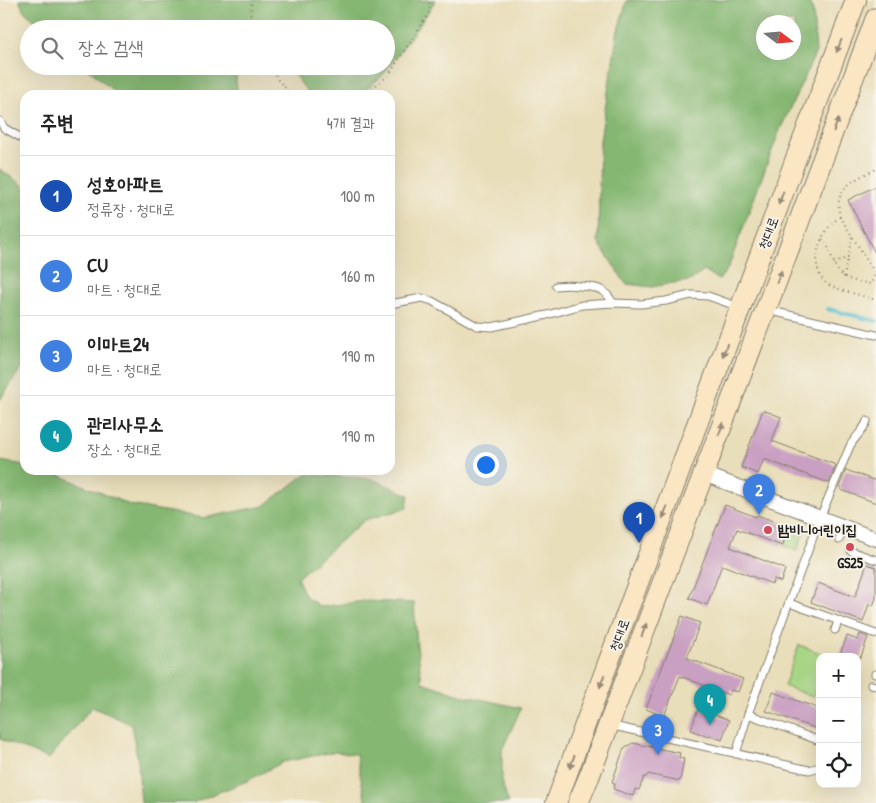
<!DOCTYPE html>
<html lang="ko">
<meta charset="utf-8">
<style>
:root{--surface:#fff;--page:#f2f2f2;--text:#222;--muted:#767676;--line:#e0e0e0;--accent:#111827}
body{margin:0;font-family:"Patrick Hand","Poor Story",sans-serif;background:var(--page);color:var(--text)}
.controls{position:absolute;right:15px;bottom:15px;display:grid;overflow:hidden;border-radius:10px;box-shadow:0 5px 20px #0002}
.controls button{width:45px;height:45px;display:grid;place-items:center;padding:0;border:0;border-bottom:1px solid var(--line);background:var(--surface);color:var(--text);font:25px sans-serif}
.compass{position:absolute;left:756px;top:15px;width:45px;height:45px;border-radius:50%;background:var(--surface);box-shadow:0 5px 20px #0002;rotate:106deg}
.you{position:absolute;left:485px;top:464px;width:18px;height:18px;margin:-12px;border:4px solid #fff;border-radius:50%;background:#1a73e8;box-shadow:0 0 0 8px #1a73e833}
.badge{display:grid;place-items:center;width:32px;height:32px;border-radius:50%;background:var(--accent);color:#fff;font-size:16px;font-weight:700}
.pin{position:absolute;translate:-50% -41px;filter:drop-shadow(0 1px 2px #0008)}
.pin::after{content:'';position:absolute;top:26px;width:18px;height:15px;background:inherit;clip-path:polygon(0 0,100% 0,50% 100%)}
.list{margin:0;padding:0;list-style:none}
h2{display:flex;justify-content:space-between;align-items:center;height:65px;margin:0;padding:0 20px;font-size:21px}
h2 small{font-size:16px;font-weight:400;color:var(--muted)}
.list li{display:grid;grid-template-columns:32px 1fr auto;gap:15px;align-items:center;box-sizing:border-box;height:80px;padding:0 20px;border-top:1px solid var(--line)}
.list b{display:block;font-size:19px;white-space:nowrap}
.list p{margin:0;font-size:16px;white-space:nowrap;color:var(--muted)}
.list em{font-size:16px;font-style:normal;color:var(--muted)}
.icon{flex:none;width:28px;height:28px;fill:none;stroke:currentColor;stroke-width:2;stroke-linecap:round;stroke-linejoin:round}
.map{position:relative;flex:none;width:876px;height:803px;overflow:hidden}
.search{position:absolute;background:var(--surface);box-shadow:0 5px 20px #0002;left:20px;top:20px;width:375px;height:55px;display:flex;align-items:center;gap:12px;box-sizing:border-box;padding:0 18px;border-radius:28px;color:var(--muted);font-size:19px}
.panel{position:absolute;background:var(--surface);box-shadow:0 5px 20px #0002;left:20px;top:90px;width:375px;height:385px;border-radius:15px}
.map>svg:first-child{display:block}
.green{fill:#a7d684;stroke:#627950}
.forest{fill:#85b772;stroke:#506a47;fill-rule:evenodd}
.lines{fill:none;stroke-linecap:round;stroke-linejoin:round}
.stream{stroke:#52bccf;stroke-width:4}
.building{fill:#c99fc2}
.lane-casing{stroke:#827d6b;stroke-width:9}
.street-casing{stroke:#827d6b;stroke-width:16}
.secondary-casing{stroke:#827d6b;stroke-width:22}
.path{stroke:#827d6b;stroke-width:2;stroke-dasharray:1 4;stroke-linecap:butt}
.lane{stroke:#fff;stroke-width:7}
.street{stroke:#fff;stroke-width:14}
.secondary{stroke:#fbe6c4;stroke-width:20}
.oneway{fill:#978b78}
.poi-dot{fill:#d1495b;stroke:#f7f3e8;stroke-width:2}
.labels{text-anchor:middle;stroke-width:4;stroke-linejoin:round;paint-order:stroke}
.street-label{font-size:14px;fill:#1c1c1c;stroke:#f7f3e8}
.poi-label{font-size:14px;font-weight:bold;fill:#1c1c1c;stroke:#f7f3e8;text-anchor:start}
</style>
<div class="map">
<svg width="876" height="803" viewBox="0 0 876 803">
<rect width="100%" height="100%" fill="#f7f3e8"/>
<filter id="ink" filterUnits="userSpaceOnUse"><feTurbulence type="fractalNoise" baseFrequency=".02" numOctaves="2"/><feDisplacementMap in="SourceGraphic" scale="10" xChannelSelector="R" yChannelSelector="G"/><feConvolveMatrix kernelMatrix="1 2 1 2 8 2 1 2 1" color-interpolation-filters="sRGB"/></filter>
<filter id="wash" filterUnits="userSpaceOnUse"><feTurbulence type="fractalNoise" baseFrequency=".0096" numOctaves="4" result="noise"/><feDisplacementMap in="SourceGraphic" scale="20" xChannelSelector="R" yChannelSelector="G"/><feGaussianBlur stdDeviation="1.12" result="paint"/><feColorMatrix in="noise" values="0 0 0 0 0 0 0 0 0 0 0 0 0 0 0 0 0 1.4 0 .05"/><feComposite in="paint" operator="in"/></filter>
<g filter="url(#wash)">
<rect width="100%" height="100%" fill="#e9deba"/>
<g class="green">
<path d="M791,528L804,532L797,551L784,546Z"/>
<path d="M799,645L829,656L820,657V680L813,697L784,686Z"/>
</g>
<g class="forest">
<path d="M19,0H435L430,10L383,75L363,92L362,95H310L287,66H386V29H44L24,11Z"/>
<path d="M627,0H808L813,11L816,52L779,132L728,268L719,280L704,271L690,281L673,283L652,287L626,284L598,242L600,140L618,30ZM794,22V52H764V22Z"/>
<path d="M85,66H237L236,81L238,95H118Z"/>
<path d="M0,169L25,187V368H21L0,400Z"/>
<path d="M0,461L25,465V470H47L130,505L204,518L264,506L306,474L372,479L409,495L407,508L365,520L297,578L306,597L321,607L364,601L414,603L417,646L422,682L457,694L521,708L502,750V782L508,803H366L356,754L334,752L283,762L247,781L204,798L193,803H141L138,761L131,724L92,707L49,759L0,739Z"/>
</g>
<g class="lines">
<path class="stream" d="M828,309L876,321"/>
</g>
<g id="blocks">
<g class="building">
<path d="M876,186V255L848,200Z"/>
<path d="M763,410L781,417L772,441L836,465L829,483L764,459L758,474L741,467Z"/>
<path d="M846,470L876,481V503L841,490V488L839,487Z"/>
<path d="M725,505L756,517L757,515L790,527L782,546L737,529L730,547L785,569L781,582L774,579L772,584L722,565L707,605L689,598Z"/>
<path d="M867,564L876,567V598L873,606L869,604L863,622L811,602L818,583L855,597Z"/>
<path d="M682,616L700,623L687,658L743,679L738,692L731,690L729,695L680,676L664,716L646,709Z"/>
<path d="M860,634L868,637L861,657H839L847,636L858,640Z"/>
<path d="M773,692L820,709V730L766,711Z"/>
<path d="M698,709L729,720L722,740L709,735L708,737L691,730Z"/>
<path d="M633,743L680,753L679,758L684,759L680,781L648,774L646,777H644L639,790L635,789L633,796L613,789L615,784L612,782L624,748Z"/>
</g>
</g>
</g>
<g filter="url(#ink)">
<use href="#blocks" fill-opacity="0" stroke="#827d6b" stroke-width="1"/>
<g class="lines">
<defs>
<g id="lane">
<path d="M0,121L4,128L25,140"/>
<path d="M556,286C564,285 572,285 580,286C596,287 605,288 613,303"/>
<path d="M390,304L422,298L432,301L477,326L492,327L547,315L582,305L613,303L641,304L666,301L691,295L708,296L739,307"/>
<path d="M767,310L876,335"/>
<path d="M839,540L844,527"/>
<path d="M851,551L876,560"/>
<path d="M789,603L876,634"/>
<path d="M835,630L838,621"/>
<path d="M875,674H876"/>
<path d="M871,685L876,686"/>
<path d="M748,714L820,741"/>
<path d="M609,725L809,770L820,767"/>
<path d="M736,754L748,714L820,518L850,446C855,437 864,430 867,421"/>
</g>
<path id="street" d="M704,474L876,539"/>
<g id="secondary">
<path d="M556,803L795,161L856,0"/>
<path d="M578,803L589,777C684,524 781,271 876,18"/>
</g>
</defs>
<use href="#lane" class="lane-casing"/>
<use href="#street" class="street-casing"/>
<use href="#secondary" class="secondary-casing"/>
<g class="path">
<path d="M251,29L249,25L252,0"/>
<path d="M271,66L278,80L292,95"/>
<path d="M365,95L366,92L388,76L430,11L429,0"/>
<path d="M840,217C836,220 832,223 829,227C816,242 809,276 831,286C844,292 862,295 876,300"/>
<path d="M822,239C830,247 829,251 833,260C840,281 852,280 871,284L875,273L840,217C833,187 854,180 876,169"/>
<path d="M834,264L848,257"/>
<path d="M844,277L852,236"/>
</g>
<use href="#lane" class="lane"/>
<use href="#street" class="street"/>
<use href="#secondary" class="secondary"/>
</g>
<defs><path id="oneway-solid" d="M-6-.8H1V-3.2L6.5 0L1 3.2V.8H-6Z" transform="scale(1.25)"/></defs>
<g class="oneway">
<use href="#oneway-solid" transform="translate(839 46) rotate(111)"/>
<use href="#oneway-solid" transform="translate(836 125) rotate(-69)"/>
<use href="#oneway-solid" transform="translate(781 198) rotate(110)"/>
<use href="#oneway-solid" transform="translate(779 277) rotate(-69)"/>
<use href="#oneway-solid" transform="translate(725 350) rotate(110)"/>
<use href="#oneway-solid" transform="translate(721 429) rotate(-69)"/>
<use href="#oneway-solid" transform="translate(665 512) rotate(111)"/>
<use href="#oneway-solid" transform="translate(644 630) rotate(-70)"/>
<use href="#oneway-solid" transform="translate(602 681) rotate(110)"/>
<use href="#oneway-solid" transform="translate(572 762) rotate(110)"/>
</g>
</g>
<g class="poi-dot">
<circle cx="768" cy="530" r="5"/>
<circle cx="850" cy="547" r="5"/>
</g>
<g class="labels">
<g class="street-label">
<text transform="translate(768 233) rotate(-70)" y="5">청대로</text>
<text transform="translate(619 635) rotate(-70)" y="5">청대로</text>
</g>
<g class="poi-label">
<text x="778" y="535">밤비니어린이집</text>
<text x="850" y="568" text-anchor="middle">GS25</text>
</g>
</g>
</svg>
<div class="controls">
<button>+</button>
<button>−</button>
<button><svg class="icon" aria-label="locate" viewBox="0 0 24 24"><circle cx="12" cy="12" r="6"/><path d="M12 2v4M12 18v4M2 12h4M18 12h4"/></svg></button>
</div>
<svg class="compass" viewBox="-18 -18 36 36"><path d="M0-13l5 13h-10z" fill="#e53935"/><path d="M0 13l5-13h-10z" fill="#767676"/></svg>
<div class="you"></div>
<div class="pin badge" style="left:639px;top:543px;background:#1a4fb4">1</div>
<div class="pin badge" style="left:759px;top:515px;background:#3f7fe0">2</div>
<div class="pin badge" style="left:658px;top:755px;background:#3f7fe0">3</div>
<div class="pin badge" style="left:710px;top:725px;background:#0f9aa8">4</div>
<div class="search"><svg class="icon" aria-label="search" viewBox="0 0 24 24"><circle cx="10" cy="10" r="6"/><path d="M15 15l6 6"/></svg>장소 검색</div>
<section class="panel">
<h2>주변<small>4개 결과</small></h2>
<ul class="list">
<li><span class="badge" style="background:#1a4fb4">1</span><div><b>성호아파트</b><p>정류장 · 청대로</p></div><em>100 m</em></li>
<li><span class="badge" style="background:#3f7fe0">2</span><div><b>CU</b><p>마트 · 청대로</p></div><em>160 m</em></li>
<li><span class="badge" style="background:#3f7fe0">3</span><div><b>이마트24</b><p>마트 · 청대로</p></div><em>190 m</em></li>
<li><span class="badge" style="background:#0f9aa8">4</span><div><b>관리사무소</b><p>장소 · 청대로</p></div><em>190 m</em></li>
</ul>
</section>
</div>
